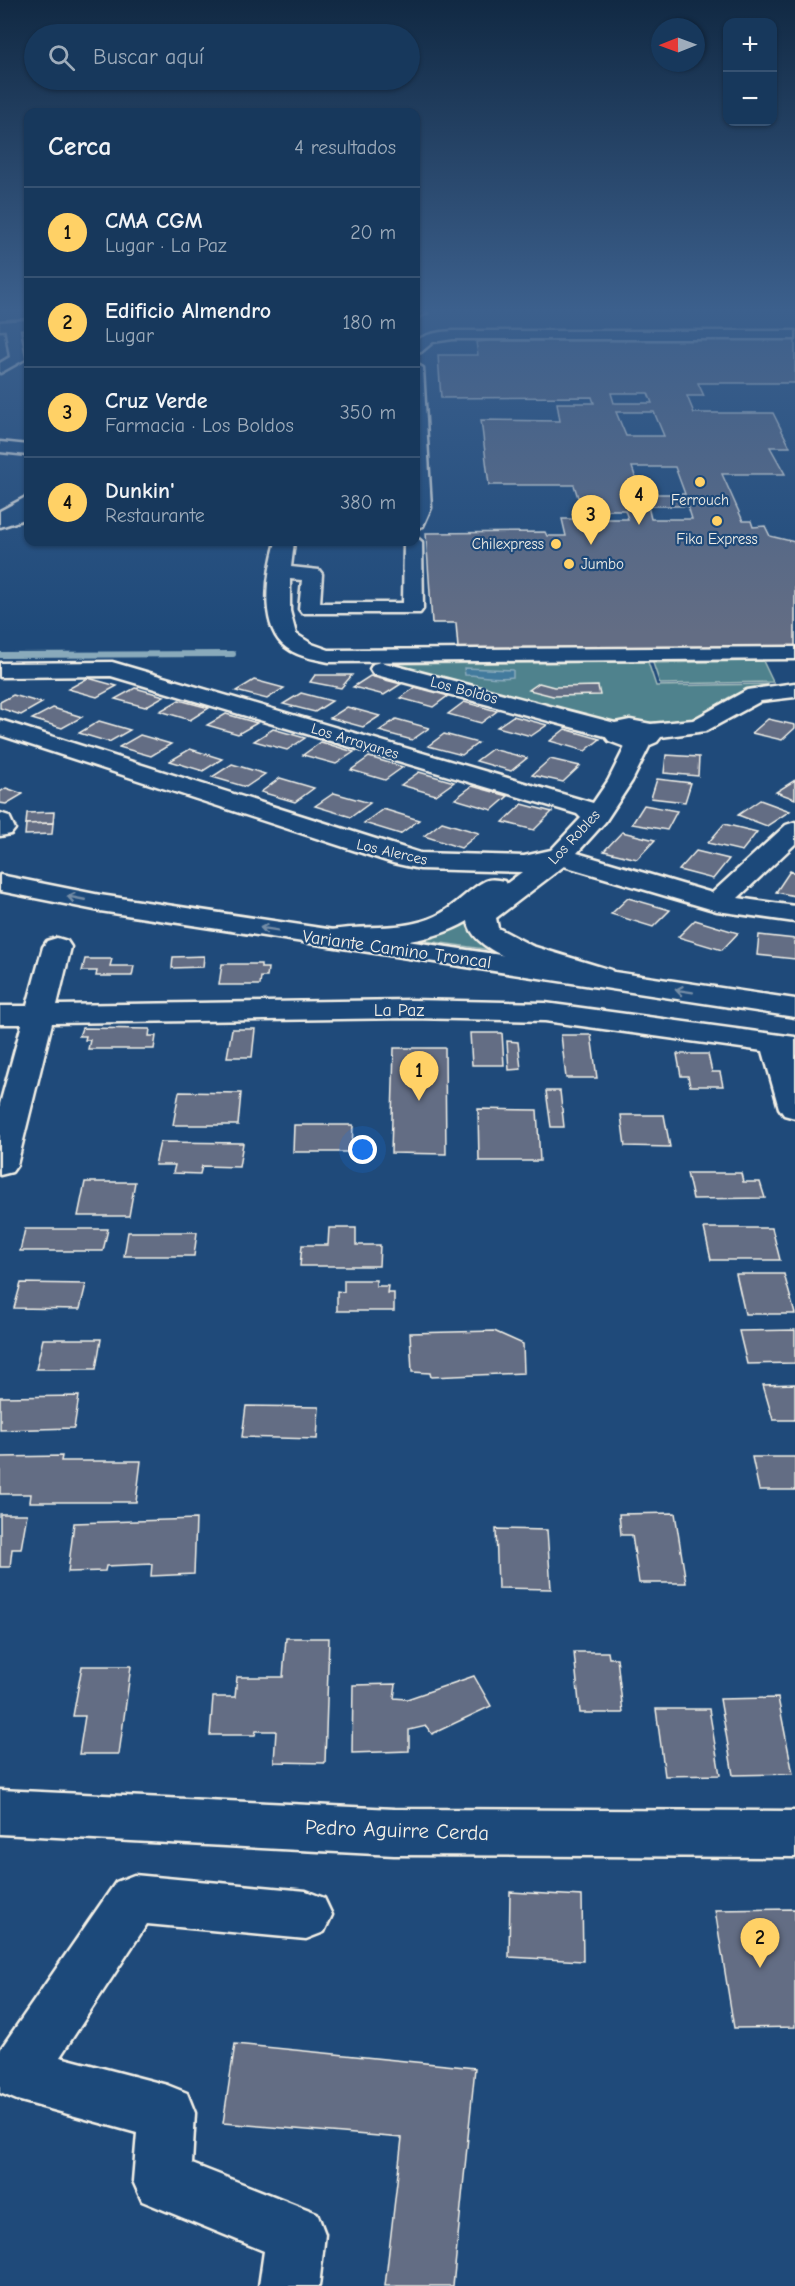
<!DOCTYPE html>
<html lang="es">
<meta charset="utf-8">
<style>
:root{--surface:#17385c;--page:#244365;--text:#f1f3f6;--muted:#9eacbb;--line:#365272;--accent:#ffd166}
body{margin:0;font-family:"Comic Neue",sans-serif;background:var(--page);color:var(--text)}
.controls{position:absolute;right:18px;top:18px;display:grid;overflow:hidden;border-radius:12px;box-shadow:0 2px 4px #0004}
.controls button{width:54px;height:54px;display:grid;place-items:center;padding:0;border:0;border-bottom:2px solid var(--line);background:var(--surface);color:var(--text);font:30px sans-serif}
.compass{position:absolute;left:651px;top:18px;width:54px;height:54px;border-radius:50%;background:var(--surface);box-shadow:0 2px 4px #0004;rotate:269deg}
.you{position:absolute;left:363px;top:1150px;width:21px;height:21px;margin:-15px;border:4px solid #fff;border-radius:50%;background:#1a73e8;box-shadow:0 0 0 9px #1a73e833}
.badge{display:grid;place-items:center;width:39px;height:39px;border-radius:50%;background:var(--accent);color:#111;font-size:20px;font-weight:700}
.pin{position:absolute;translate:-50% -50px;filter:drop-shadow(0 2px 3px #0008)}
.pin::after{content:'';position:absolute;top:32px;width:21px;height:18px;background:inherit;clip-path:polygon(0 0,100% 0,50% 100%)}
.list{margin:0;padding:0;list-style:none}
h2{display:flex;justify-content:space-between;align-items:center;height:78px;margin:0;padding:0 24px;font-size:26px}
h2 small{font-size:20px;font-weight:400;color:var(--muted)}
.list li{display:grid;grid-template-columns:39px 1fr auto;gap:18px;align-items:center;box-sizing:border-box;height:90px;padding:0 24px;border-top:2px solid var(--line)}
.list b{display:block;font-size:22px;white-space:nowrap}
.list p{margin:0;font-size:20px;white-space:nowrap;color:var(--muted)}
.list em{font-size:20px;font-style:normal;color:var(--muted)}
.icon{flex:none;width:33px;height:33px;fill:none;stroke:currentColor;stroke-width:2;stroke-linecap:round;stroke-linejoin:round}
.map{position:relative;flex:none;width:795px;height:2286px;overflow:hidden}
.search{position:absolute;background:var(--surface);box-shadow:0 2px 4px #0004;left:24px;top:24px;width:396px;height:66px;display:flex;align-items:center;gap:15px;box-sizing:border-box;padding:0 21px;border-radius:33px;color:var(--muted);font-size:22px}
.panel{position:absolute;background:var(--surface);box-shadow:0 2px 4px #0004;left:24px;top:108px;width:396px;height:438px;border-radius:12px}
.map>svg:first-child{display:block}
.green{fill:#4f828d;stroke:#a2baba;stroke-width:1.5}
.water{fill:#427a9d;stroke:#89aabb;stroke-width:1.5}
.lines{fill:none;stroke-linecap:round;stroke-linejoin:round}
.stream{stroke:#89aabb;stroke-width:6}
.building{fill:#636d84;stroke:#f4f1e8;stroke-width:1.5;fill-rule:evenodd}
.minor-casing{stroke:#f4f1e8;stroke-width:5}
.major-casing{stroke:#f4f1e8;stroke-width:5}
.minor{fill:#1f4a7a;fill-rule:evenodd}
.major{fill:#1f4a7a;fill-rule:evenodd}
.oneway{stroke:#748da6}
.poi-dot{fill:#ffd166;stroke:#1f4a7a;stroke-width:2}
.labels{text-anchor:middle;stroke-width:4.5;stroke-linejoin:round;paint-order:stroke}
.far-poi-label{font-size:15px;fill:#f4f1e8;stroke:#1f4a7a}
.far-street-label{font-size:15px;fill:#f4f1e8;stroke:#1f4a7a}
.street-label{font-size:18px;fill:#f4f1e8;stroke:#1f4a7a}
.near-street-label{font-size:21px;fill:#f4f1e8;stroke:#1f4a7a}
</style>
<div class="map">
<svg width="795" height="2286" viewBox="0 0 795 2286">
<rect width="100%" height="100%" fill="#1f4a7a"/>
<filter id="ink" filterUnits="userSpaceOnUse"><feTurbulence type="fractalNoise" baseFrequency=".0167" numOctaves="2"/><feDisplacementMap in="SourceGraphic" scale="12" xChannelSelector="R" yChannelSelector="G"/><feConvolveMatrix kernelMatrix="1 2 1 2 8 2 1 2 1" color-interpolation-filters="sRGB"/></filter>
<g filter="url(#ink)">
<g class="green">
<path d="M763,661L773,682L660,684L653,663Z"/>
<path d="M648,662L656,686L768,684C754,688 741,691 728,698C715,706 703,716 688,720C662,727 635,718 609,722L388,664Z"/>
<path d="M473,912L505,952L420,940L451,928Z"/>
</g>
<path class="water" d="M464,668L513,670V677C496,680 481,675 465,675Z"/>
<g class="lines">
<path class="stream" d="M0,655L233,654"/>
</g>
<g class="building">
<path d="M795,340V383H698L704,396H687L694,413H773L790,447H770L785,474H722L743,521H751L753,527L765,526L770,536L795,542V647L458,648L456,623H432L426,533L545,532L547,536H566L562,519H628L625,510H582L574,485H489L481,420L560,421L557,403H594L592,397L441,398L438,355H478L476,342L490,341ZM611,393H648L652,403H614ZM616,412H654L664,436H626ZM632,467H675L685,494H641ZM648,506H688L692,519H651Z"/>
<path d="M315,675H352L341,688L310,682Z"/>
<path d="M370,676L401,684L384,695L353,687Z"/>
<path d="M88,678L117,686L97,697L68,689Z"/>
<path d="M254,680L284,688L267,699L236,691Z"/>
<path d="M539,683L554,687L598,686L600,695L553,696L529,690Z"/>
<path d="M416,687L449,695L433,707L400,698Z"/>
<path d="M135,688L164,696L145,707L115,699Z"/>
<path d="M301,693L332,701L315,712L283,704Z"/>
<path d="M13,695L42,703L21,715L0,708V702Z"/>
<path d="M179,700L209,708L190,720L160,711Z"/>
<path d="M464,702L497,711L481,723L448,714Z"/>
<path d="M347,707L380,716L363,727L330,718Z"/>
<path d="M53,708L82,717L62,728L32,719Z"/>
<path d="M226,714L257,723L238,734L207,725Z"/>
<path d="M513,716L547,725L531,736L497,727Z"/>
<path d="M396,719L429,728L412,740L379,731Z"/>
<path d="M768,719L795,725V728L782,740L752,733Z"/>
<path d="M99,721L130,730L109,742L79,733Z"/>
<path d="M273,729L305,738L287,750L254,741Z"/>
<path d="M565,729L600,739L585,751L550,741Z"/>
<path d="M444,734L478,743L462,755L428,746Z"/>
<path d="M140,735L171,744L151,756L119,747Z"/>
<path d="M321,742L354,752L336,764L303,755Z"/>
<path d="M190,749L222,759L203,771L170,761Z"/>
<path d="M492,749L527,758L511,771L476,761Z"/>
<path d="M666,755L699,757L698,776L664,773Z"/>
<path d="M369,757L403,767L385,780L351,770Z"/>
<path d="M550,759L580,766L563,782L532,775Z"/>
<path d="M232,764L265,774L246,787L212,777Z"/>
<path d="M419,772L454,782L436,795L401,785Z"/>
<path d="M280,778L314,788L295,802L261,792Z"/>
<path d="M657,779L691,783L685,802L651,798Z"/>
<path d="M795,780V799L776,792Z"/>
<path d="M472,786L508,796L492,810L455,799Z"/>
<path d="M6,788L23,794L6,804L0,803V792Z"/>
<path d="M334,793L370,803L351,817L315,806Z"/>
<path d="M760,800L790,811L767,826L738,815Z"/>
<path d="M522,804L552,812L534,830L503,822Z"/>
<path d="M644,805L677,811L667,830L632,824Z"/>
<path d="M383,809L419,820L400,834L364,823Z"/>
<path d="M54,812L53,823L26,824L27,813Z"/>
<path d="M442,822L479,833L461,848L424,836Z"/>
<path d="M53,823L52,834L25,835L26,824Z"/>
<path d="M724,824L757,832L742,851L708,843Z"/>
<path d="M622,832L655,840L637,859L604,851Z"/>
<path d="M696,851L729,859L713,879L679,870Z"/>
<path d="M790,871L795,873V896L776,892Z"/>
<path d="M628,898L670,910L653,927L611,914Z"/>
<path d="M695,920L738,933L722,950L678,937Z"/>
<path d="M759,935L795,939V959L757,955Z"/>
<path d="M204,956L203,967L172,968L173,957Z"/>
<path d="M85,959H112L110,966H134L132,976H96L97,971H82Z"/>
<path d="M222,964H261V968H268L267,977H261L260,985H219Z"/>
<path d="M82,1028L150,1029L149,1036H156L154,1049H88L90,1040H85L86,1036H79Z"/>
<path d="M232,1029H255L252,1057H227Z"/>
<path d="M470,1033H502L504,1065H472Z"/>
<path d="M561,1035H591L597,1078H566Z"/>
<path d="M507,1041L518,1042L521,1069L509,1070Z"/>
<path d="M394,1048H445L446,1154L391,1153Z"/>
<path d="M677,1054H708L712,1072H720L723,1086H690L688,1076H681Z"/>
<path d="M546,1091H560L564,1127H551Z"/>
<path d="M179,1092L241,1093L238,1125H173Z"/>
<path d="M478,1109L537,1110L540,1161H479Z"/>
<path d="M621,1115H664L670,1147L625,1146Z"/>
<path d="M294,1125H353L352,1152H293Z"/>
<path d="M160,1142L243,1143L239,1167L202,1166L200,1174L173,1173L175,1165H155Z"/>
<path d="M687,1173H741L743,1182H760L765,1198L693,1199Z"/>
<path d="M85,1182H135L129,1216H78Z"/>
<path d="M329,1228H356V1245H380L379,1266H300L302,1245H328Z"/>
<path d="M704,1228H772L780,1260H711Z"/>
<path d="M25,1229H108L103,1251H20Z"/>
<path d="M128,1232H197L194,1256H124Z"/>
<path d="M736,1274H784L795,1314H745Z"/>
<path d="M344,1280H376V1286H388L387,1293H394V1311H337V1291L344,1292Z"/>
<path d="M21,1283L86,1284L80,1309L14,1308Z"/>
<path d="M795,1330V1363L747,1364L739,1331Z"/>
<path d="M494,1331L523,1344L524,1373L431,1377L430,1373L412,1372L410,1333Z"/>
<path d="M43,1339H101L96,1369H36Z"/>
<path d="M795,1384V1420H773L763,1385Z"/>
<path d="M79,1396L74,1428L0,1430V1397Z"/>
<path d="M246,1406L319,1407L317,1439L242,1437Z"/>
<path d="M62,1456L61,1461H141L136,1502H30L31,1494H0V1457Z"/>
<path d="M752,1457H795V1490H759Z"/>
<path d="M675,1513L686,1583H639L632,1535H621L619,1514Z"/>
<path d="M0,1514H27L21,1549H12L10,1567H0Z"/>
<path d="M196,1519L194,1574L151,1576L152,1564L106,1566L105,1571L68,1572L74,1523Z"/>
<path d="M496,1529L547,1530L551,1589L498,1588Z"/>
<path d="M286,1638H329L325,1763L274,1762L276,1731H256L255,1735H210L213,1697H235L237,1677H283Z"/>
<path d="M574,1652H608L609,1658H617L623,1713H580Z"/>
<path d="M82,1666H131L119,1754H79L85,1716H73Z"/>
<path d="M474,1676L491,1706L432,1734L426,1726L409,1730V1751L352,1753L353,1685L396,1684L394,1698L407,1699Z"/>
<path d="M778,1698L793,1774L733,1775L720,1699Z"/>
<path d="M656,1709H709L720,1775L665,1776Z"/>
<path d="M510,1892L582,1896L583,1961L509,1957Z"/>
<path d="M795,1909V2027L734,2028L715,1910Z"/>
<path d="M235,2044L475,2068L453,2286H385L402,2138L223,2123Z"/>
</g>
<g class="lines">
<defs>
<g id="minor">
<path d="M12,321L19,325L25,359L0,373V363L10,357L5,325Z"/>
<path d="M453,331H795V339H453L433,342L421,352L416,353V341C427,333 440,332 453,331Z"/>
<path d="M416,364L423,368L431,508L423,526L416,528Z"/>
<path d="M0,442L28,445V455L0,452Z"/>
<path d="M28,507V518L0,527V515Z"/>
<path d="M416,537L422,542L423,609L420,613H302L299,609L302,580L290,579V611L296,634L312,644L329,650L795,647V659L329,662C314,659 294,656 282,644C259,620 268,570 276,542H294L291,567L319,570L322,574L320,603H403L404,542H416Z"/>
<path d="M112,662L593,803L608,781L625,747L609,741L605,736L373,674L370,669L373,664L381,662L615,723L630,720L651,724L693,720L747,690L795,683V697L761,701L706,731L661,737L657,742L650,745L632,781L605,822L577,853L712,893L786,825L795,822V844L738,898L795,906V922L717,911L564,866L496,918L498,928L532,946L611,970L616,976L611,982L601,985L591,982C559,973 473,959 468,921C427,945 378,945 331,946L321,944L317,938L321,932C359,923 399,933 436,916C455,907 470,888 485,881C492,878 497,880 504,881L506,884L522,872L420,869L393,863L0,735V720L420,853L524,856L551,850L581,818L577,814L111,676L0,677V663Z"/>
<path d="M0,813L9,816L15,829L11,834L0,836Z"/>
<path d="M57,938L67,941L71,947L57,1005L411,1000L545,1003L795,1037V1118L784,1115L779,1108L763,1051L545,1021L411,1018L52,1023L17,1165L12,1172L0,1175V1104L22,1024H0V1006H27L43,947L47,941Z"/>
<path d="M0,1790L394,1809L795,1811V1857L394,1855L0,1834Z"/>
<path d="M134,1875L306,1891L324,1898L332,1915L324,1932L306,1939L147,1924L60,2057L167,2085L187,2093L195,2113L192,2164L317,2213L325,2234L319,2286H259L264,2251L142,2201L133,2181L137,2133L17,2100L0,2093V2050L116,1882Z"/>
</g>
<g id="major">
<path d="M416,313H427L416,318Z"/>
<path d="M28,320V328L0,330V322Z"/>
<path d="M28,496V509L0,525V511Z"/>
<path d="M0,875L100,895L795,999V1017L100,911L0,891Z"/>
</g>
</defs>
<use href="#minor" class="minor-casing"/>
<use href="#major" class="major-casing"/>
<use href="#minor" class="minor"/>
<use href="#major" class="major"/>
</g>
<defs><path id="oneway-shaft" d="M-6 0H5M1.5-3L5.5 0L1.5 3" fill="none" stroke-width="1.6" stroke-linecap="round" stroke-linejoin="round" transform="scale(1.5)"/></defs>
<g class="oneway">
<use href="#oneway-shaft" transform="translate(76 898) rotate(-169)"/>
<use href="#oneway-shaft" transform="translate(269 929) rotate(-171)"/>
<use href="#oneway-shaft" transform="translate(684 991) rotate(-171)"/>
</g>
</g>
<linearGradient id="sky" x2="0" y2="1"><stop stop-color="#112943"/><stop offset="0.49" stop-color="#3c608d"/><stop offset="1" stop-color="#3c608d" stop-opacity="0"/></linearGradient>
<rect width="795" height="633" fill="url(#sky)"/>
<g class="poi-dot">
<circle cx="700" cy="482" r="6"/>
<circle cx="717" cy="521" r="6"/>
<circle cx="556" cy="544" r="6"/>
<circle cx="569" cy="564" r="6"/>
</g>
<g class="labels">
<g class="far-poi-label">
<text x="700" y="505">Ferrouch</text>
<text x="717" y="544">Fika Express</text>
<text x="544" y="549" text-anchor="end">Chilexpress</text>
<text x="581" y="569" text-anchor="start">Jumbo</text>
</g>
<g class="far-street-label">
<text transform="translate(464 690) rotate(15)" y="5">Los Boldos</text>
<text transform="translate(355 741) rotate(17)" y="5">Los Arrayanes</text>
<text transform="translate(574 837) rotate(-47)" y="5">Los Robles</text>
<text transform="translate(392 852) rotate(13)" y="5">Los Alerces</text>
</g>
<g class="street-label">
<text transform="translate(397 949) rotate(8)" y="6">Variante Camino Troncal</text>
<text x="399" y="1016">La Paz</text>
</g>
<g class="near-street-label">
<text transform="translate(397 1830) rotate(2)" y="7">Pedro Aguirre Cerda</text>
</g>
</g>
</svg>
<div class="controls">
<button>+</button>
<button>−</button>
</div>
<svg class="compass" viewBox="-18 -18 36 36"><path d="M0-13l5 13h-10z" fill="#e53935"/><path d="M0 13l5-13h-10z" fill="#9eacbb"/></svg>
<div class="you"></div>
<div class="pin badge" style="left:419px;top:1101px">1</div>
<div class="pin badge" style="left:760px;top:1968px">2</div>
<div class="pin badge" style="left:591px;top:545px">3</div>
<div class="pin badge" style="left:639px;top:525px">4</div>
<div class="search"><svg class="icon" aria-label="search" viewBox="0 0 24 24"><circle cx="10" cy="10" r="6"/><path d="M15 15l6 6"/></svg>Buscar aquí</div>
<section class="panel">
<h2>Cerca<small>4 resultados</small></h2>
<ul class="list">
<li><span class="badge">1</span><div><b>CMA CGM</b><p>Lugar · La Paz</p></div><em>20 m</em></li>
<li><span class="badge">2</span><div><b>Edificio Almendro</b><p>Lugar</p></div><em>180 m</em></li>
<li><span class="badge">3</span><div><b>Cruz Verde</b><p>Farmacia · Los Boldos</p></div><em>350 m</em></li>
<li><span class="badge">4</span><div><b>Dunkin'</b><p>Restaurante</p></div><em>380 m</em></li>
</ul>
</section>
</div>
